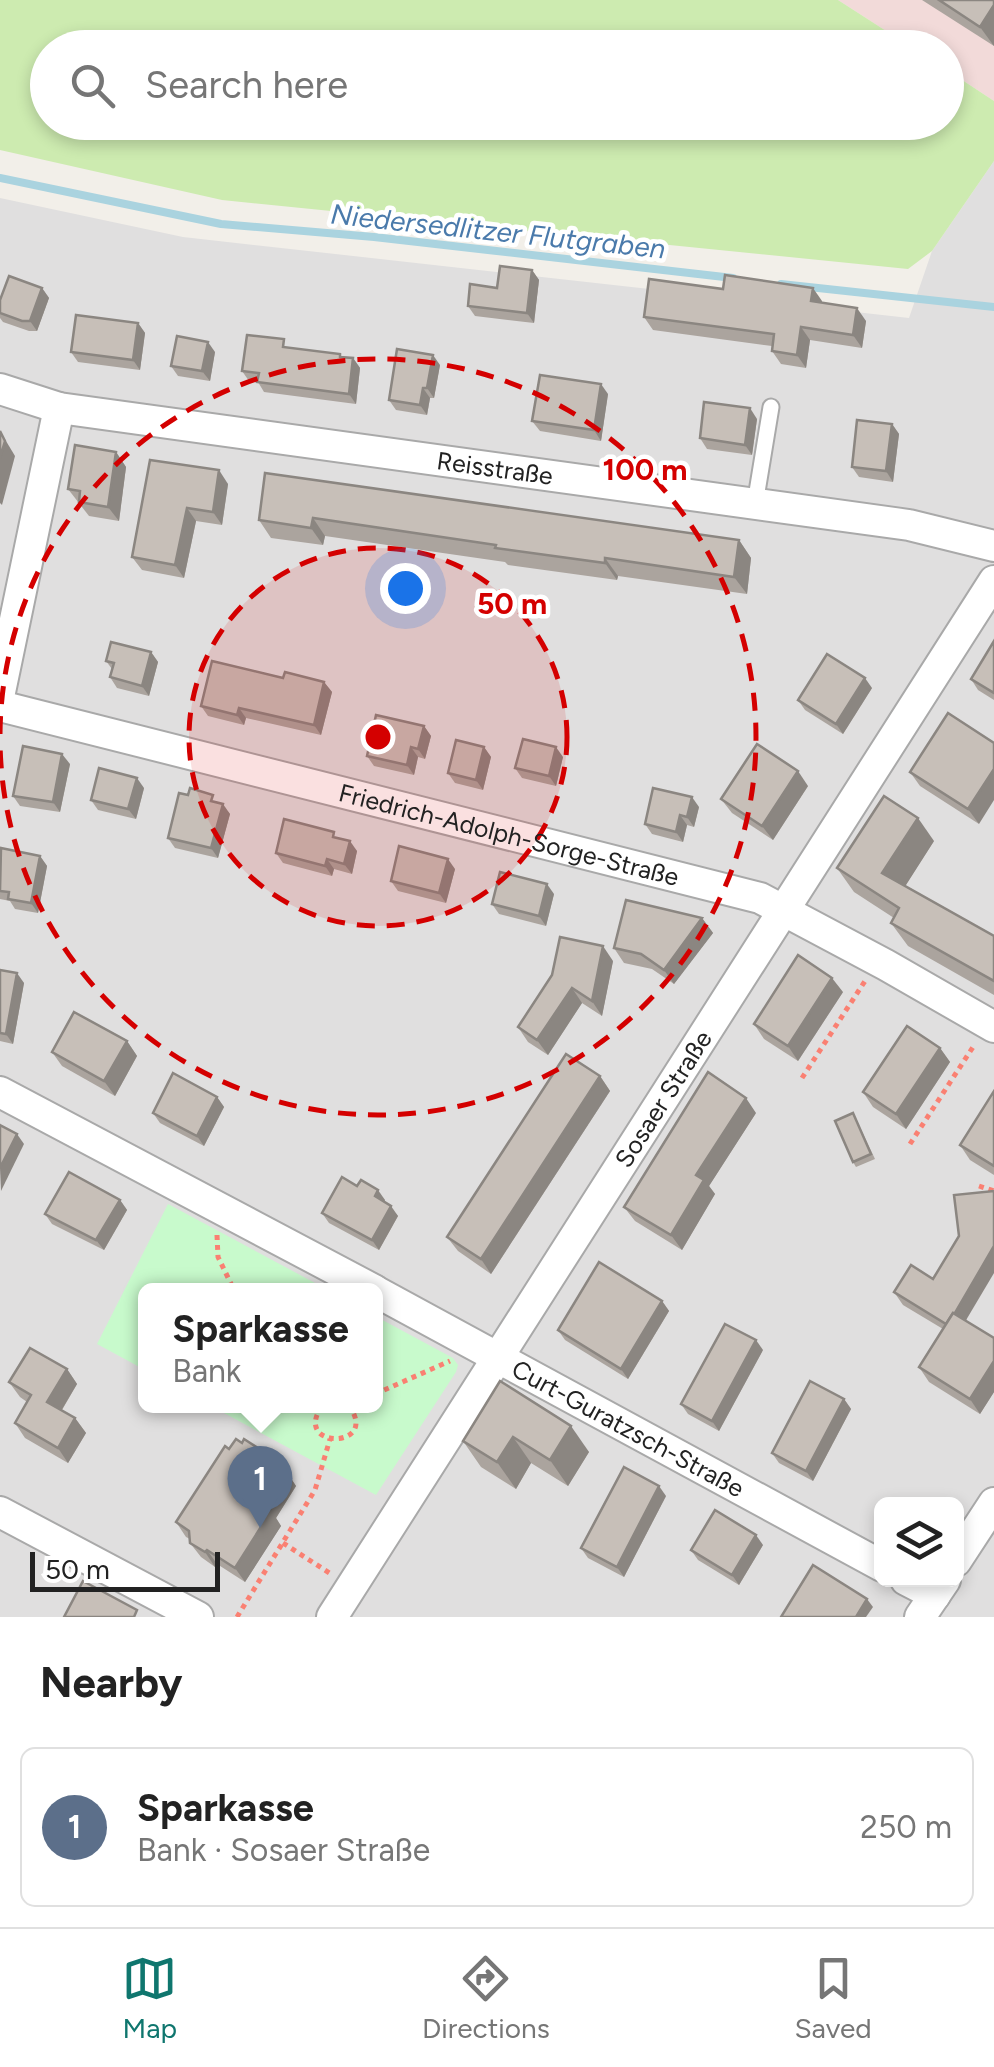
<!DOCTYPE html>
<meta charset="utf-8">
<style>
:root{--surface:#fff;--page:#f2f2f2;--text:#222;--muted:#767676;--line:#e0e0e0;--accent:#0f766e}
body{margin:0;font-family:Figtree,sans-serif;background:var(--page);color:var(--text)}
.controls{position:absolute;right:30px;bottom:30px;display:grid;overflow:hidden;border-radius:15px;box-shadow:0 5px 15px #0003}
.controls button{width:90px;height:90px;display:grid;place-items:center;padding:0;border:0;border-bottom:2px solid var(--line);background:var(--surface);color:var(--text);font:50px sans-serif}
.scale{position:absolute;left:30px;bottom:25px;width:190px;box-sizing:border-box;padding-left:10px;border:5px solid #222;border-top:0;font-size:28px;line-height:35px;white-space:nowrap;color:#222;-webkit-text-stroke:8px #fff;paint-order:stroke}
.you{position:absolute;left:405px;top:588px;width:35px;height:35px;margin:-25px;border:8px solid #fff;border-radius:50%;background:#1a73e8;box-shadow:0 0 0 15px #1a73e833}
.badge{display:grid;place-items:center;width:65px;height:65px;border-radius:50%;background:var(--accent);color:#fff;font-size:32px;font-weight:700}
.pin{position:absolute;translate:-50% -82px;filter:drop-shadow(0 2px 5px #0008)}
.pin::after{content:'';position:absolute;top:52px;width:35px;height:30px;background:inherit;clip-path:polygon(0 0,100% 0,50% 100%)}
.popup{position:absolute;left:138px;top:1283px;width:245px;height:130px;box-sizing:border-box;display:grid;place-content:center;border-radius:15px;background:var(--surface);filter:drop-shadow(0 2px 8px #0005);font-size:32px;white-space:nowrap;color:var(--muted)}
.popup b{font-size:38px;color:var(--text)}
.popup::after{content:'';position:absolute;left:50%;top:100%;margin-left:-20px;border:20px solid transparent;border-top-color:var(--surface)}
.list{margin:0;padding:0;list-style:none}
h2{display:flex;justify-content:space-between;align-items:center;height:130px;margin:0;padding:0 40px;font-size:42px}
h2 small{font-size:32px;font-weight:400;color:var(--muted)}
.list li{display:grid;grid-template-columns:65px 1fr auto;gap:30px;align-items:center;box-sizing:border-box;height:160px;margin:0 20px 20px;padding:0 20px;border:2px solid var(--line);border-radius:15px}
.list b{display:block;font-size:38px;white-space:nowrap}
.list p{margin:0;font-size:32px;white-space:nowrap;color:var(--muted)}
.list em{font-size:32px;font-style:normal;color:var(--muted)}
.icon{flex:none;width:55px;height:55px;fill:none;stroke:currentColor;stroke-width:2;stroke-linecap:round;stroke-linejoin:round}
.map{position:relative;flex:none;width:994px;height:1617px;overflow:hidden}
.search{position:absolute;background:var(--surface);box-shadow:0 5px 15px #0003;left:30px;right:30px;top:30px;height:110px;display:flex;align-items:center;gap:25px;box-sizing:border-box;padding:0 35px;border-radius:55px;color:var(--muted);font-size:38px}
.sheet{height:310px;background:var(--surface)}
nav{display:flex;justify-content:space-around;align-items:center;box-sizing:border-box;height:140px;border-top:2px solid var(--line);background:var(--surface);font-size:28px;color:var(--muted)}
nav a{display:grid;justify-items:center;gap:5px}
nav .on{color:var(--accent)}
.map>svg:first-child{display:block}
.residential{fill:#e0dfdf;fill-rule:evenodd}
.commercial{fill:#f2dad9}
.grass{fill:#cdebb0}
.park{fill:#c8facc}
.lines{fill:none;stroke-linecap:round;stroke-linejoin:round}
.stream{stroke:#aad3df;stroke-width:8}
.lane-casing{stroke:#a9a9a9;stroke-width:19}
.street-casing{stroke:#a9a9a9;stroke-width:34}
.path{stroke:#fa8072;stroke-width:5;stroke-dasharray:5 5;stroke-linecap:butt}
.lane{stroke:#fff;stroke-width:15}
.street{stroke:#fff;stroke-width:30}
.wall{fill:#aba49e}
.shaded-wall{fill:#8b8681}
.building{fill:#c7bfb8;stroke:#8b8681;stroke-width:2.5}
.ring{fill:none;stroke:#d40000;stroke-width:5;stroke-dasharray:18 12}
.labels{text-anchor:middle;stroke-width:9;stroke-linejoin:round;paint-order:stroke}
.street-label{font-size:25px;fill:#222;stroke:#fff}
.water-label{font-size:28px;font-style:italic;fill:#4a7aab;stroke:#fff}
.centre{fill:#d40000;stroke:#fff;stroke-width:5}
.ring-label{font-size:30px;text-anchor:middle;font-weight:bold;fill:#d40000;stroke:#fff;stroke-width:9;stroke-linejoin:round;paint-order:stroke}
</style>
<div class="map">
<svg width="994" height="1617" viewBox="0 0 994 1617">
<rect width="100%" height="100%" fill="#f2efe9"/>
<path class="residential" d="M994,161V1617H0V198L183,237L909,318L932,251ZM145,1290H375V1406H145ZM882,1504H956V1580H882Z"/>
<path class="commercial" d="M838,0H994V101L947,70L946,48L911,47Z"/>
<path class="grass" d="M0,0H838L911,47L48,48V122H946L947,70L994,101V161L932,251L908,269L222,200L0,150Z"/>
<g class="park">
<path d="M168,1204L328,1290H145V1370L97,1344Z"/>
<path d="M375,1316L453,1358L458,1365L456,1372L376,1495L211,1406H375Z"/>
</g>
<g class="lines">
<g class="stream">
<path d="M0,178L221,224L374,237L733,278"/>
<path d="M781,284L994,307"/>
</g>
<defs>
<path id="lane" d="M755,504L771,407"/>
<g id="street">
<path id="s1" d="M0,389L59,408L909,525L994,546"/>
<path d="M0,692L59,408"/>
<path id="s2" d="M0,706L760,898L886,965L994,1027"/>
<path d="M0,1092L374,1290"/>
<path id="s3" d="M375,1291L882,1566"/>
<path d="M0,1512L198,1617"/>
<path d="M956,1561L994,1503"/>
<path d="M906,1580L935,1595"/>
<path id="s4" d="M332,1617L994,581"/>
<path d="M920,1617L945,1580"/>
</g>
</defs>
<use href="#lane" class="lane-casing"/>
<use href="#street" class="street-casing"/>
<g class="path">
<path d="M802,1078L865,981"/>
<path d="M910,1144L973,1047"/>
<path d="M979,1186L994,1191"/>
<path d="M217,1235L218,1257L234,1290"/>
<path d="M375,1394L450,1361"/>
<path d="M322,1406C291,1450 381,1449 349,1406"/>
<path d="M283,1543L331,1574"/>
<path d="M237,1617L315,1490L330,1439"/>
</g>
<use href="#lane" class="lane"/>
<use href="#street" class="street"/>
</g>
<g class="wall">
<path d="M922,0H994V46Z"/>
<path d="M532,270L539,280L534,323L475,316L468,306Z"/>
<path d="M42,288L49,298L37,331H29L3,322L0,318V300Z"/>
<path d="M822,301V303L866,321L862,348L810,340L806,368L781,364L772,351V346L653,330L644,317Z"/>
<path d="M138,323L145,333L140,370L78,362L71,352Z"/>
<path d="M290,348L340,354L342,357L353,358L360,368L356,404L264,392L258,382L249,381L242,371Z"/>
<path d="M215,352L210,381L178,376L171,366Z"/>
<path d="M440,365L434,398H430L427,415L396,410L389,400Z"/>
<path d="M608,394L601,441L540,431L532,421Z"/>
<path d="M757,419L752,455L707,449L700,438Z"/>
<path d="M892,424L899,434L893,482L859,477L852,467Z"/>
<path d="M116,452L126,467L119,521L89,516L68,489Z"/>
<path d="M150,460L228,484L222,525L196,521L184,578L142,570L132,557Z"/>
<path d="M265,473L739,540L751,558L747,594L618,576L617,580L508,565L505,562L325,536L323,545L271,538L259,520Z"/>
<path d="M994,641V700L978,690L971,679Z"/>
<path d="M151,652L158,662L149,696L117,688L110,677L112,669L106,661Z"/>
<path d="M283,678L324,682L332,692L321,735L246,718L244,725L208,716L201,706Z"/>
<path d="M872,688L843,734L805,710L798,700Z"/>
<path d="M948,713L979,824L920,786L910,772Z"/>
<path d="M424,726L431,736L425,759L418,757L414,775L374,766L367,756Z"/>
<path d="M484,747L491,757L483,790L455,783L448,773Z"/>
<path d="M563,757L556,786L522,778L515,768Z"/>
<path d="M70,764L60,812L20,806L13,796Z"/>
<path d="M808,786L773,840L732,813L721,799Z"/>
<path d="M144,788L136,819L98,810L91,800Z"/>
<path d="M219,803L230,814L218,858L175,848L168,838Z"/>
<path d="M699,807L694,827L687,825L683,842L652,834L645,824Z"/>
<path d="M338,838L357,851L352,874L334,869L332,876L283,863L276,853Z"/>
<path d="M934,841L905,886L994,936V995L908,946L891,923L894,918L854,892L837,868Z"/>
<path d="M0,853L40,856L47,866L38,913L15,909L10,901L0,899Z"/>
<path d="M455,869L446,903L398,891L391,881Z"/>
<path d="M554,894L546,926L499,914L492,904Z"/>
<path d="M702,918L713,933L674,984L652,969L624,963L614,948Z"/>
<path d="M613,961L602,1016L582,1003L548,1055L528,1042L518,1027Z"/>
<path d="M0,970L24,983L13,1044L0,1041Z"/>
<path d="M843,992L798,1061L764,1039L754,1024Z"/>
<path d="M127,1041L137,1056L115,1096L62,1066L52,1052Z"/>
<path d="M940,1048L950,1062L906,1129L873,1107L863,1092Z"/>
<path d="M600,1076L610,1091L491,1274L458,1251L447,1237Z"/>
<path d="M994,1091V1175L970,1160L960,1145Z"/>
<path d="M217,1097L224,1107L204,1146L160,1123L153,1113Z"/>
<path d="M756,1113L709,1186L715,1194L682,1250L635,1221L624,1207Z"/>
<path d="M853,1113L875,1159L856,1167L853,1162Z"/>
<path d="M357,1186L385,1200L384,1202L398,1216L379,1250L329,1223L322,1213Z"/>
<path d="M994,1191L966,1321L994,1338V1392L980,1414L929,1382L919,1367L943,1329L903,1305L894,1292L933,1279Z"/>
<path d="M120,1200L127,1210L104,1250L52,1224L45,1214Z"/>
<path d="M662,1301L669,1311L628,1379L565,1340L558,1330Z"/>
<path d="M763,1350L719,1431L688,1414L681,1404Z"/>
<path d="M67,1369L77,1384L62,1410L75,1418L86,1433L68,1463L25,1438L15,1423L27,1402L20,1397L9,1382Z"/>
<path d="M500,1381L589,1452L568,1486L531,1463L516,1489L481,1467L463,1441Z"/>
<path d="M844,1399L851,1409L813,1481L779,1463L772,1453Z"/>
<path d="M280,1462L296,1486L276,1518L281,1526L245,1582L217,1564L215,1567L201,1557L190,1543V1539L186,1537L176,1522Z"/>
<path d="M666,1496L624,1577L588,1558L581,1548Z"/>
<path d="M763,1545L739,1585L698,1560L691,1550Z"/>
</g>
<g class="shaded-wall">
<path d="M994,5V46L980,27Z"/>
<path d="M532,270L539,280L534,323L527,313Z"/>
<path d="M42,288L49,298L37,331L30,321Z"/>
<path d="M813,288L822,301L820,314L811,301Z"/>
<path d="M857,308L866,321L862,348L853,335Z"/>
<path d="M138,323L145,333L140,370L133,360Z"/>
<path d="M801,327L810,340L806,368L797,355Z"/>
<path d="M208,342L215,352L210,381L202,371Z"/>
<path d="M433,355L440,365L434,398L427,388Z"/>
<path d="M353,358L360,368L356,404L349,394Z"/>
<path d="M601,384L608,394L601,441L594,430Z"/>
<path d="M423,388L430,398L427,415L420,405Z"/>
<path d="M750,408L757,419L752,455L745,445Z"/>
<path d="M892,424L899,434L893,482L886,471Z"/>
<path d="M0,431L15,456L2,505L0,503Z"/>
<path d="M116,452L126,467L119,521L108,507Z"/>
<path d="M219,470L228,484L222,525L213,512Z"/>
<path d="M187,508L196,521L184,578L175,565Z"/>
<path d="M313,518L325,536L323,545L311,528Z"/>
<path d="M739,540L751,558L747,594L734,577Z"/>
<path d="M605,558L618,576L617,580L605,563Z"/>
<path d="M151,652L158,662L149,696L142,686Z"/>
<path d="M865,678L872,688L843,734L836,724Z"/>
<path d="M324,682L332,692L321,735L314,725Z"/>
<path d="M239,708L246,718L244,725L237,715Z"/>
<path d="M424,726L431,736L425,759L418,749Z"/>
<path d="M411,747L418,757L414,775L407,765Z"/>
<path d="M484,747L491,757L483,790L476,780Z"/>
<path d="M556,747L563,757L556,786L549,776Z"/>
<path d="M62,754L70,764L60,812L53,802Z"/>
<path d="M994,769V800L979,824L968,809Z"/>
<path d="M798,771L808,786L773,840L762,826Z"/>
<path d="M137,778L144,788L136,819L128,809Z"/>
<path d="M692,797L699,807L694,827L687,817Z"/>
<path d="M223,804L230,814L218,858L211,848Z"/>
<path d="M680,815L687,825L683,842L676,832Z"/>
<path d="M918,818L934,841L899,896L882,873Z"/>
<path d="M350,841L357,851L352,874L344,864Z"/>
<path d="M40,856L47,866L38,913L31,903Z"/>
<path d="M327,859L334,869L332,876L325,866Z"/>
<path d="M448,859L455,869L446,903L439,893Z"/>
<path d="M547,884L554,894L546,926L539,916Z"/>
<path d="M702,918L713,933L674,984L664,970Z"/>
<path d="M603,946L613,961L602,1016L592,1001Z"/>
<path d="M17,973L24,983L13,1044L6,1034Z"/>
<path d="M832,978L843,992L798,1061L788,1046Z"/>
<path d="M572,988L582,1003L548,1055L537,1040Z"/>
<path d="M127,1041L137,1056L115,1096L104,1081Z"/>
<path d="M940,1048L950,1062L906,1129L896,1114Z"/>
<path d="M600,1076L610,1091L491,1274L481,1259Z"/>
<path d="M217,1097L224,1107L204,1146L197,1136Z"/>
<path d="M746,1098L756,1113L709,1186L715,1194L682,1250L671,1235L696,1175Z"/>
<path d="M17,1134L24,1144L1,1191L0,1168Z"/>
<path d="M378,1190L385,1200L382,1206L375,1196Z"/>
<path d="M120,1200L127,1210L104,1250L96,1240Z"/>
<path d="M391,1206L398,1216L379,1250L372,1240Z"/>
<path d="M994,1246V1273L956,1337L948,1325Z"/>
<path d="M662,1301L669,1311L628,1379L621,1369Z"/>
<path d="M756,1340L763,1350L719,1431L712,1421Z"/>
<path d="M994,1361V1392L980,1414L970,1399Z"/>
<path d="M67,1369L77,1384L58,1416L47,1402Z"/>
<path d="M844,1399L851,1409L813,1481L806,1471Z"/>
<path d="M75,1418L86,1433L68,1463L58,1448Z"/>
<path d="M571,1426L589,1452L568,1486L550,1460Z"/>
<path d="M513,1437L531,1463L516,1489L497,1462Z"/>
<path d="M280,1462L296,1486L276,1518L281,1526L245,1582L235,1568L264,1506Z"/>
<path d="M659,1486L666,1496L624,1577L617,1567Z"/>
<path d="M756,1535L763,1545L739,1585L732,1575Z"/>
<path d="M207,1550L217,1564L215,1567L205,1552Z"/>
<path d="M867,1599L873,1607L866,1617H856Z"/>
</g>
<g class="building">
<path d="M939,0H994V5L980,27Z"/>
<path d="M500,266L532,270L527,313L468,306L470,284L497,288Z"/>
<path d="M725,275L813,288L811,301L857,308L853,335L801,327L797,355L772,351L774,334L644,317L649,279L723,289Z"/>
<path d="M9,276L42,288L30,321H22L0,313V300Z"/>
<path d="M76,315L138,323L133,360L71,352Z"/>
<path d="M247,335L284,339L283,347L340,354V357L353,358L349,394L257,382L259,373L242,371Z"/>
<path d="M177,336L208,342L202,371L171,366Z"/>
<path d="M397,349L433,355L427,388H423L420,405L389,400Z"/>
<path d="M540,375L601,384L594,430L532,421Z"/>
<path d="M704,402L750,408L745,445L700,438Z"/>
<path d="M857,420L892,424L886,471L852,467Z"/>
<path d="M0,431L5,441L0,458Z"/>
<path d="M75,445L116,452L108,507L79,502L80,491L68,489Z"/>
<path d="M150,460L219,470L213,512L187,508L175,565L132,557Z"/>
<path d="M265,473L739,540L734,577L605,558V563L495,548L496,545L313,518L311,528L259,520Z"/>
<path d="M994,641V693L971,679Z"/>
<path d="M111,642L151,652L142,686L110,677L114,663L106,661Z"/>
<path d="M827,654L865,678L836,724L798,700Z"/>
<path d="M212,661L283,678L285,672L324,682L314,725L239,708L237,715L201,706Z"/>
<path d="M948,713L994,743V769L968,809L910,772Z"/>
<path d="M376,715L424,726L418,749L411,747L407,765L367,756Z"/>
<path d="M523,739L556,747L549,776L515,768Z"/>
<path d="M456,740L484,747L476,780L448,773Z"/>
<path d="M757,744L798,771L762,826L721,799Z"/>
<path d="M23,746L62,754L53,802L13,796Z"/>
<path d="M99,768L137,778L128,809L91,800Z"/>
<path d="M190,788L213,795L211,801L223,804L211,848L168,838L179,793L188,795Z"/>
<path d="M653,788L692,797L687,817L680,815L676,832L645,824Z"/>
<path d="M884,796L918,818L882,873L994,936V981L891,923L899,908L837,868Z"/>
<path d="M284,819L334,832L333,837L350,841L344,864L327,859L325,866L276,853Z"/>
<path d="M399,846L448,859L439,893L391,881Z"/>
<path d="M1,848L40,856L31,903L8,899L9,892L0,891Z"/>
<path d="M500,872L547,884L539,916L492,904Z"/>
<path d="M626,900L702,918L664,970L641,954L614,948Z"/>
<path d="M560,937L603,946L592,1001L572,988L537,1040L518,1027L552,975Z"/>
<path d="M798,955L832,978L788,1046L754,1024Z"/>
<path d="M0,970L17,973L6,1034L0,1033Z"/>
<path d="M74,1012L127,1041L104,1081L52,1052Z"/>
<path d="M907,1026L940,1048L896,1114L863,1092Z"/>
<path d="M566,1054L600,1076L481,1259L447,1237Z"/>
<path d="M708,1072L746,1098L696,1175L704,1180L671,1235L624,1207Z"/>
<path d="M173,1073L217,1097L197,1136L153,1113Z"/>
<path d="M994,1091V1166L960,1145Z"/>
<path d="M853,1113L871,1154L853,1162L835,1121Z"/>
<path d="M0,1125L17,1134L0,1168Z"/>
<path d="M69,1172L120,1200L96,1240L45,1214Z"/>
<path d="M342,1177L357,1186L361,1180L378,1190L375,1196L391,1206L372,1240L322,1213Z"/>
<path d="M994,1191V1246L955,1313H953L946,1324L894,1292L911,1265L933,1279L959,1236L954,1195Z"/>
<path d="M599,1262L662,1301L621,1369L558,1330Z"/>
<path d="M953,1313L994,1338V1361L970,1399L919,1367Z"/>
<path d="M725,1324L756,1340L712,1421L681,1404Z"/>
<path d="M30,1348L67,1369L47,1402L75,1418L58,1448L15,1423L31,1395L9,1382Z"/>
<path d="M500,1381L571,1426L550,1460L513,1437L497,1462L463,1441Z"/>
<path d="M810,1381L844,1399L806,1471L772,1453Z"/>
<path d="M236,1439L242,1443L244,1439L280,1462L277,1466L286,1471L264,1506L271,1511L235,1568L207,1550L205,1552L190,1543L189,1531L176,1522L225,1446L229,1449Z"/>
<path d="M624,1467L659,1486L617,1567L581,1548Z"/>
<path d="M715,1510L756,1535L732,1575L691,1550Z"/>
<path d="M813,1565L867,1599L856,1617H781Z"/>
<path d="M83,1581L137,1610L134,1617H64Z"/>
</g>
<circle cx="378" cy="737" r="189" fill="#d40000" fill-opacity=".12"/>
<g class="ring">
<circle cx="378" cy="737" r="189"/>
<path d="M0 734A378 378 0 1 1 0 740"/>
</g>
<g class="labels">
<g class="street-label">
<text dy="9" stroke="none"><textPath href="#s1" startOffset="502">Reisstraße</textPath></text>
<text dy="9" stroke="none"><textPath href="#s2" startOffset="525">Friedrich-Adolph-Sorge-Straße</textPath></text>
<text dy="9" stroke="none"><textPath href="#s4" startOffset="615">Sosaer Straße</textPath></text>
<text dy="9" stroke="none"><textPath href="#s3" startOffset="288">Curt-Guratzsch-Straße</textPath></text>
</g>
<g class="water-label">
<text transform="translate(498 231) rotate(6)" y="10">Niedersedlitzer Flutgraben</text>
</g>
</g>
<circle cx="378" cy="737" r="15" class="centre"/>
<g class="ring-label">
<text x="645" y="480">100 m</text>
<text x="512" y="614">50 m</text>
</g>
</svg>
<div class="controls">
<button><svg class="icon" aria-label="layers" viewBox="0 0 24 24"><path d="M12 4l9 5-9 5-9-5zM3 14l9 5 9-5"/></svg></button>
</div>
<div class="scale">50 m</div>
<div class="you"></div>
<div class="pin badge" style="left:260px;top:1528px;background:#5c6f8a">1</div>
<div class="popup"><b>Sparkasse</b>Bank</div>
<div class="search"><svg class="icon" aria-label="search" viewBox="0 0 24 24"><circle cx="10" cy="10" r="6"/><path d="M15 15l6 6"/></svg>Search here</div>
</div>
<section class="sheet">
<h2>Nearby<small></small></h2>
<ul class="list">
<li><span class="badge" style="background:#5c6f8a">1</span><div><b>Sparkasse</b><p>Bank · Sosaer Straße</p></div><em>250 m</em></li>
</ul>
</section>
<nav>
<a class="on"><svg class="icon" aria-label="map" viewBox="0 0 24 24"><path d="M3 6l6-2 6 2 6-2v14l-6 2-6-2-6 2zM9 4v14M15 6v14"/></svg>Map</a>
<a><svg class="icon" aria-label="directions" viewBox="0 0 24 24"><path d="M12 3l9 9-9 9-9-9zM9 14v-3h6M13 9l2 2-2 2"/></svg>Directions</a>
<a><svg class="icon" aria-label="saved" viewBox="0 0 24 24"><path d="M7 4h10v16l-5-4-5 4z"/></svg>Saved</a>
</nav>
